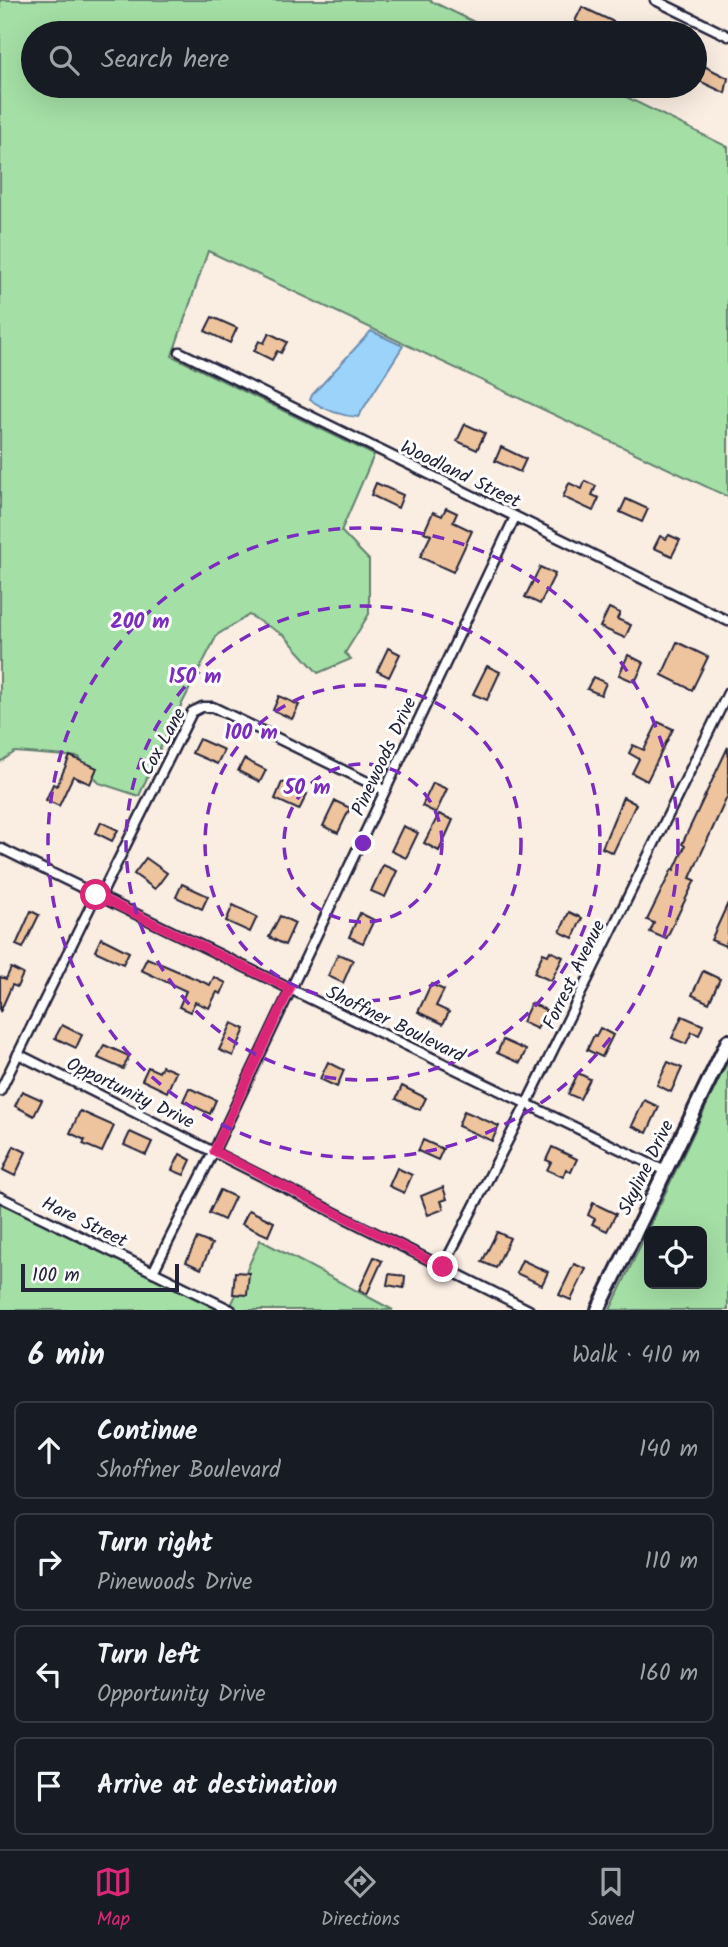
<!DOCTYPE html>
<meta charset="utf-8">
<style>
:root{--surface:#171b24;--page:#20242c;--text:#f1f3f6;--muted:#9ea1a6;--line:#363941;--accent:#db2777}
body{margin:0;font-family:Kalam,sans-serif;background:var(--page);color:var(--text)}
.controls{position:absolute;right:21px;bottom:21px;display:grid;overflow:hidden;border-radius:10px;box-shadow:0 7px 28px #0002}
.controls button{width:63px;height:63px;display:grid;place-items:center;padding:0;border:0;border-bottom:2px solid var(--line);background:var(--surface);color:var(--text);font:35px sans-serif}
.scale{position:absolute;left:21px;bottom:18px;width:158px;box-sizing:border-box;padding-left:7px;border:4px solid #22223b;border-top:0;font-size:19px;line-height:24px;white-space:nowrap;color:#22223b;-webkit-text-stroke:5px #fff;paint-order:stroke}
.stop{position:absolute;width:21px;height:21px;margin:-16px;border:5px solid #db2777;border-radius:50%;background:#fff}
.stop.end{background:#db2777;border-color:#fff;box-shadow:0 2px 7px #0008}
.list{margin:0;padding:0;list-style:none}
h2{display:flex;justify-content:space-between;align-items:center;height:91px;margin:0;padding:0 28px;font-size:30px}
h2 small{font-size:23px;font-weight:400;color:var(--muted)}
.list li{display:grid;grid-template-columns:46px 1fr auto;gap:21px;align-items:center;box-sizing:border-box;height:98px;margin:0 14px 14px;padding:0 14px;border:2px solid var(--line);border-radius:10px}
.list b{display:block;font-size:26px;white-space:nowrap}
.list p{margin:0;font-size:23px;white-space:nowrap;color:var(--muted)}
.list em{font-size:23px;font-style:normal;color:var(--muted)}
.icon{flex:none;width:38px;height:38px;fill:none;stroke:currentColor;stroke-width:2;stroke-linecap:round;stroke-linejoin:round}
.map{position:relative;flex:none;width:728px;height:1310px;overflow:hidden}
.search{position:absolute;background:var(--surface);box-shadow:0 7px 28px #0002;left:21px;right:21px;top:21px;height:77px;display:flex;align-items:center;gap:18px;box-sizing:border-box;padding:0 24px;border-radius:38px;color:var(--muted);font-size:26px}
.sheet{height:539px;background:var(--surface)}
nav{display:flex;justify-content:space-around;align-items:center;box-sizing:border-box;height:98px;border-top:2px solid var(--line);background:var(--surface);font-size:19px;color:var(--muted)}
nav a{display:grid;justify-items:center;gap:4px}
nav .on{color:var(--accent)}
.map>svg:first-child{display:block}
.green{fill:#a4dfa5;stroke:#638070;stroke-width:2;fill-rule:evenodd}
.water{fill:#9cd3fb;stroke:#6b8cae;stroke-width:2}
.building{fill:#edc49d;stroke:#22223b;stroke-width:2}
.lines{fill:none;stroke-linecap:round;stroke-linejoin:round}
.street-casing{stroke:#22223b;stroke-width:13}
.secondary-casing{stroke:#22223b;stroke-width:18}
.street{stroke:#fff;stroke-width:8}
.secondary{stroke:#fff;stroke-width:12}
.route{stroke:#db2777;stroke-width:9}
.ring{fill:none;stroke:#7b2cbf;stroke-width:3.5;stroke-dasharray:12 9}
.labels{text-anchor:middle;stroke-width:6;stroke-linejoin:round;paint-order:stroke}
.street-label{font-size:19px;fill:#22223b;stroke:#fff}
.centre{fill:#7b2cbf;stroke:#fff;stroke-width:3.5}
.ring-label{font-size:21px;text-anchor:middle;font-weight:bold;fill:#7b2cbf;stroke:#fff;stroke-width:6;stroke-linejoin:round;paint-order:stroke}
</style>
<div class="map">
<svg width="728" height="1310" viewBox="0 0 728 1310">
<rect width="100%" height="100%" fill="#faede2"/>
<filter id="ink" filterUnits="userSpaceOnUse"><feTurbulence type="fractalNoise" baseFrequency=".0143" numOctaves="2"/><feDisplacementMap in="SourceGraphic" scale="14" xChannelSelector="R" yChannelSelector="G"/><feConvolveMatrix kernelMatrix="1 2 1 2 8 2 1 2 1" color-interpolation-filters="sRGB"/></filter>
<g filter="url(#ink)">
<g class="green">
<path d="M0,0H429L497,33H33V86H604L728,147V497L208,251L172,356L374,455L341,531L369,560V614L345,653L351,659L318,673L285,636L249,615L217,635L167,733L139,796L99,783L79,757L15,752L0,762Z"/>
<path d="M728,1060V1310H610ZM649,1231H702V1284H649Z"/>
<path d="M0,1202L230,1308L260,1240L393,1310H0Z"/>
</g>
<path class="water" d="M371,331L403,346L358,417C340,416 325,410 310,400L312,395Z"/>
<g class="building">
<path d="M582,7L614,22L609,33H595L596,31L575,21Z"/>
<path d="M700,64L728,78L725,93L695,79Z"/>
<path d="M212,317L237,328L230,343L205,331Z"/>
<path d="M269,333L287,342L281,353L277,351L272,360L254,351L259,341L264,343Z"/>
<path d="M465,424L485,433L477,450L457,441Z"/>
<path d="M501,447L526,459L520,472L495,461Z"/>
<path d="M585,481L596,486L592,495L599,498L593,511L563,497L569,483L582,489Z"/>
<path d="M376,483L403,495L398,508L371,495Z"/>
<path d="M626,499L648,509L642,522L620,512Z"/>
<path d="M446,508L457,513L453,522L472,531L453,572L420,557L431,535L424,532L433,512L442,516Z"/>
<path d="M669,535L680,540L672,556L654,548L660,536L666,539Z"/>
<path d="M540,567L555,574L540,604L525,597Z"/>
<path d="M609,608L620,613L617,619L631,625L625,638L600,627Z"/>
<path d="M677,642L708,657L692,690L662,675Z"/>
<path d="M388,648L400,654L389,677L377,671Z"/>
<path d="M628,655L644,663L635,682L619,675Z"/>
<path d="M487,666L500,672L487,700L473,694Z"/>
<path d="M593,677L606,683L601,695L587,689Z"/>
<path d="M279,696L299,705L292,719L273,710Z"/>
<path d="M658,722L673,729L647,781L632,773L639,759L629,753L633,745L644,750Z"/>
<path d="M199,739L224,750L217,764L192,753Z"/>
<path d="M728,747V795L690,878L695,880L666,939L650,932L654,923L647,920L672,869L674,870L685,846L682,844Z"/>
<path d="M70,756L97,768L90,784L73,776L59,806L46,800L53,784L57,786Z"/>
<path d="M244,759L266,770L260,782L238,771Z"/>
<path d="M282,782L307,794L299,810L275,799Z"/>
<path d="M433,783L447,789L436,813L422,806Z"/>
<path d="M623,797L636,804L613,853L602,848Z"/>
<path d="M335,801L350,808L338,833L323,826Z"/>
<path d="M439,814L453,820L439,851L424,843Z"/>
<path d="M101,822L118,830L112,841L96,833Z"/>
<path d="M403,826L418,833L406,858L391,851Z"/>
<path d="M146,858L167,873L155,889L134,874Z"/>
<path d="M383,865L397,871L385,897L371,891Z"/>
<path d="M182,884L208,896L202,909L176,897Z"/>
<path d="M728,903V939L725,946L711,940Z"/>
<path d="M233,905L257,917L250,932L226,921Z"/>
<path d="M31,911L39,915L23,948L16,945Z"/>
<path d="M569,912L582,918L573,938L560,932Z"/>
<path d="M360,913L374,920L363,943L349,937Z"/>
<path d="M280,916L295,923L285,945L269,937Z"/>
<path d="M101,938L129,952L123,964L95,951Z"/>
<path d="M550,951L563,957L551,981L534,973L543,953L548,955Z"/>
<path d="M338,954L353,960L343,983L328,976Z"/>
<path d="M147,958L210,985L214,977L226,983L221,994L217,992L209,1008L195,1002L190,1012L179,1007L186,991L141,970Z"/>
<path d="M11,968L23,974L17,987L12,985L0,1012V977L6,979Z"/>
<path d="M703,971L720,979L709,1003L692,995Z"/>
<path d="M431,984L444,990L436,1006L449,1012L443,1024L418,1012Z"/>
<path d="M531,1003L546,1010L537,1029L522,1022Z"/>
<path d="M682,1016L703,1025L699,1035L692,1032L686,1044L672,1038Z"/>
<path d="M232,1023L245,1029L233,1056L219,1050Z"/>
<path d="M62,1025L82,1035L76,1048L55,1038Z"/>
<path d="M600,1028L613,1035L602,1057L587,1050L594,1035L596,1036Z"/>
<path d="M503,1040L526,1050L520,1063L497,1053Z"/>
<path d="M104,1045L129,1056L123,1069L98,1058Z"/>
<path d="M328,1062L344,1070L337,1087L320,1079Z"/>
<path d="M668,1062L682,1068L671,1092L657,1085Z"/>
<path d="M162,1066L176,1072L167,1092L142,1080L148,1067L159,1072Z"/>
<path d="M578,1073L590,1079L580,1099L568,1094Z"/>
<path d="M402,1086L426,1098L420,1110L396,1099Z"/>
<path d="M189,1088L216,1100L210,1114L183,1101Z"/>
<path d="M22,1091L42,1100L34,1116L15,1106Z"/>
<path d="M644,1100L659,1107L647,1133L632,1126Z"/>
<path d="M80,1111L114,1126L102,1152L83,1144L85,1140L70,1133Z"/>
<path d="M464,1111L499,1126L492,1141L458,1126Z"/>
<path d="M130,1132L152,1142L146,1155L124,1145Z"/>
<path d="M423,1140L443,1149L438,1160L418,1151Z"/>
<path d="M14,1146L26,1152L15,1176L3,1170Z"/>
<path d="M552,1147L577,1159L571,1172L566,1169L563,1177L547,1170L551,1162L546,1160Z"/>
<path d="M180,1154L191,1160L184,1175L172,1170Z"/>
<path d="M397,1168L412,1175L404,1193L389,1186Z"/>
<path d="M443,1187L447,1199L441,1201L444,1209L428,1215L421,1196Z"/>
<path d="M220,1190L235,1197L224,1220L209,1213Z"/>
<path d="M593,1203L616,1214L607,1231L592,1224L595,1219L588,1215Z"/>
<path d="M249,1210L274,1222L268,1236L242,1224Z"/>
<path d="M497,1232L510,1238L496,1268L482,1262Z"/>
<path d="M197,1238L212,1244L201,1269L186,1262Z"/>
<path d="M374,1257L382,1261L367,1294L359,1290Z"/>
<path d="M522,1260L548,1272L542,1285L516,1273Z"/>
<path d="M574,1264L586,1269L571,1300L559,1295Z"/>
<path d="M235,1272L249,1273L247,1295L233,1294Z"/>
<path d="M389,1274L405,1276L404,1288L387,1285Z"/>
</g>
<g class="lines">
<defs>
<g id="street">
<path d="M655,0L728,36"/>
<path d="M180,352L728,621"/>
<path d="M0,848L665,1171"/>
<path d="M100,897L192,712L202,707H213L384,790"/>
<path d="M18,1054L529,1310"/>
<path d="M0,1091L96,895"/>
<path d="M0,1197L231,1310"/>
<path d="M443,1267L527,1103L728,693"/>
<path d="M153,1272L214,1151L515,517"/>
</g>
<path id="secondary" d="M598,1310L728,1041"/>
</defs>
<use href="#street" class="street-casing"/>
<use href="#secondary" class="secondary-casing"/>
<use href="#street" class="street"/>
<use href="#secondary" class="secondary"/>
</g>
</g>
<g class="lines" filter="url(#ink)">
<path class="route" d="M96,895L290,989L214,1151L443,1267"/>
</g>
<g class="ring">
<circle cx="363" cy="843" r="79"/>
<circle cx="363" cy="843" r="158"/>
<circle cx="363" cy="843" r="237"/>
<circle cx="363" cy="843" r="315"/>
</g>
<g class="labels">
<g class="street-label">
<text transform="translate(461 473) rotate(26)" y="7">Woodland Street</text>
<text transform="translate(162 741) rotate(-61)" y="7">Cox Lane</text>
<text transform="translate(383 756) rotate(-65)" y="7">Pinewoods Drive</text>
<text transform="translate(573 974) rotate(-64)" y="7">Forrest Avenue</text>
<text transform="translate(396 1023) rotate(26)" y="7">Shoffner Boulevard</text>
<text transform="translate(131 1092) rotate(26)" y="7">Opportunity Drive</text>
<text transform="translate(645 1167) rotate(-64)" y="7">Skyline Drive</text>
<text transform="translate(85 1221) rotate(26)" y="7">Hare Street</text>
</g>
</g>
<circle cx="363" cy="843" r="10" class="centre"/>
<g class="ring-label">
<text x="140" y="628">200 m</text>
<text x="195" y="683">150 m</text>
<text x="251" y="739">100 m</text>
<text x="307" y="794">50 m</text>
</g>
</svg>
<div class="controls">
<button><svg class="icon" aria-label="locate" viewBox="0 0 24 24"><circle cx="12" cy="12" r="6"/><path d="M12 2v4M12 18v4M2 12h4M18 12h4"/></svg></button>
</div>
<div class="scale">100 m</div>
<div class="stop" style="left:96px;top:895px"></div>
<div class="stop end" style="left:443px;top:1267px"></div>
<div class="search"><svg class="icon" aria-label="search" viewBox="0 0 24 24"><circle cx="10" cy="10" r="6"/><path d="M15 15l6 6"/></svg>Search here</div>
</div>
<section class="sheet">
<h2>6 min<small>Walk · 410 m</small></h2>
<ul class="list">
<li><svg class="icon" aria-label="ahead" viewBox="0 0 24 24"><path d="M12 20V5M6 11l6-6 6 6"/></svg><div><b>Continue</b><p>Shoffner Boulevard</p></div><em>140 m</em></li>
<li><svg class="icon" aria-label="right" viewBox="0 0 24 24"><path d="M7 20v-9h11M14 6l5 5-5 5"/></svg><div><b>Turn right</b><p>Pinewoods Drive</p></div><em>110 m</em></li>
<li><svg class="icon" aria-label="left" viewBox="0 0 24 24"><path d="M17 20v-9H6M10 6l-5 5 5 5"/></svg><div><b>Turn left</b><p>Opportunity Drive</p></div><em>160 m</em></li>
<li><svg class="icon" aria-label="arrive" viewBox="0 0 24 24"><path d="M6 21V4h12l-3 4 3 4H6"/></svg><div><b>Arrive at destination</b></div></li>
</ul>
</section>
<nav>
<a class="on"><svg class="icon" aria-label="map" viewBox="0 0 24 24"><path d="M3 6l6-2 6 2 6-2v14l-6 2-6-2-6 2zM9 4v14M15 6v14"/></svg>Map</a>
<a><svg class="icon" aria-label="directions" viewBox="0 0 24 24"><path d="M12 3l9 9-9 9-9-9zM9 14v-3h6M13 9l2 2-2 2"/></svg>Directions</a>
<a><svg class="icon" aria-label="saved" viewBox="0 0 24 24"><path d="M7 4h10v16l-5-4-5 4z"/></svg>Saved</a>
</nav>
